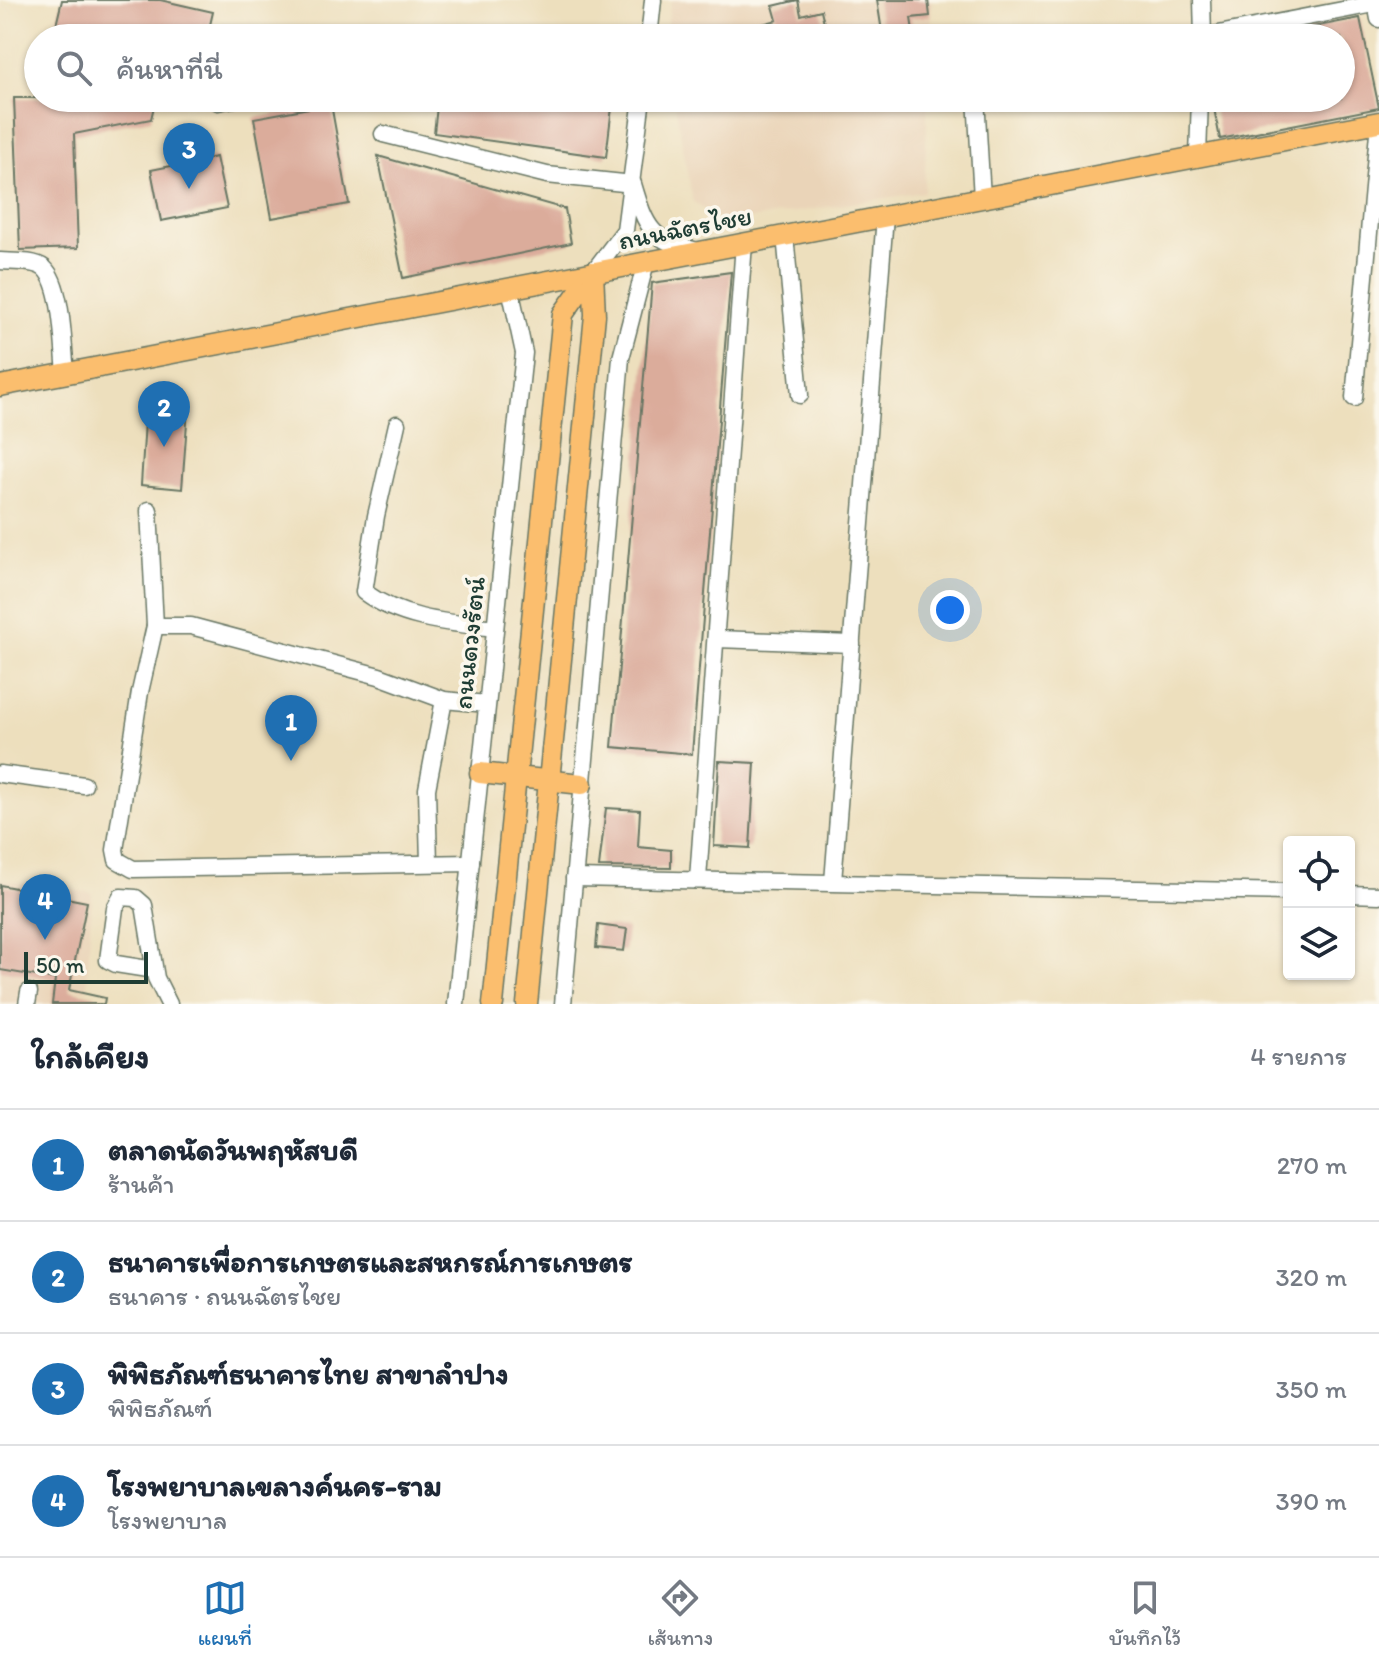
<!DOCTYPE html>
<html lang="th">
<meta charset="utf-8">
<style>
:root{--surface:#fff;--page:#f2f2f3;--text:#1f2937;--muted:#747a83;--line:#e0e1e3;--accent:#1f6fb2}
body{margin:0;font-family:Itim,"Playpen Sans Thai",sans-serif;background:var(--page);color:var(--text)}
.controls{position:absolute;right:24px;bottom:24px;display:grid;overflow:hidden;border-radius:8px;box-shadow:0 2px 6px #0004}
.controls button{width:72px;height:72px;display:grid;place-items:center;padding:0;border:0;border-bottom:2px solid var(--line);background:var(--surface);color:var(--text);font:40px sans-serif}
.scale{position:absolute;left:24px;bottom:20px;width:124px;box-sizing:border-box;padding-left:8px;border:4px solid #1f3d34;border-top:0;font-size:22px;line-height:28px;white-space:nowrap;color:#1f3d34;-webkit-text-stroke:6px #fbf7ec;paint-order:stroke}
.you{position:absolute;left:950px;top:610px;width:28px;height:28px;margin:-20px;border:6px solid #fff;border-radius:50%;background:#1a73e8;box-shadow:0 0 0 12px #1a73e833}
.badge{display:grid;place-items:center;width:52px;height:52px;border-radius:50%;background:var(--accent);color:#fff;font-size:26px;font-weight:700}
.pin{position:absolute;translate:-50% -66px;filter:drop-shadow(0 2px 4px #0008)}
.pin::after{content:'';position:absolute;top:42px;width:28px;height:24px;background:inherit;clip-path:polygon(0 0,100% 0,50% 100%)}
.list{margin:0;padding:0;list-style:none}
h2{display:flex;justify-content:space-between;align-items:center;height:104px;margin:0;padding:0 32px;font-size:34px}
h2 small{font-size:26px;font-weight:400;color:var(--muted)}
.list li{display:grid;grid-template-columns:52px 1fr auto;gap:24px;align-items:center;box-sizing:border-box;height:112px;padding:0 32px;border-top:2px solid var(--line)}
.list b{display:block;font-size:30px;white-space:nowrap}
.list p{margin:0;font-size:26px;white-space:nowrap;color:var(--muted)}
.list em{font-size:26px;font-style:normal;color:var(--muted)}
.icon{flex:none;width:44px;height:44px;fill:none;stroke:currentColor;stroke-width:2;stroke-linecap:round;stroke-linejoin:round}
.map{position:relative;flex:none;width:1379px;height:1004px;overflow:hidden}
.search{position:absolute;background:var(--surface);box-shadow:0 2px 6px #0004;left:24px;right:24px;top:24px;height:88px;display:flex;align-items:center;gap:20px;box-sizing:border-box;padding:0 28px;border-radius:44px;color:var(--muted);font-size:30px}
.sheet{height:552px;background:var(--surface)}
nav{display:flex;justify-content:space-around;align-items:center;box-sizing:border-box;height:112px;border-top:2px solid var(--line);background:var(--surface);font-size:22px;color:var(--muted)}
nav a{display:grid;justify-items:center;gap:4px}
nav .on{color:var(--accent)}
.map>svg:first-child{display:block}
.built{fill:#ead4b8}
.building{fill:#dbac9b}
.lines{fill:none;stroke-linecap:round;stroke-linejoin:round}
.minor-casing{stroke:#677664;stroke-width:19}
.major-casing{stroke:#677664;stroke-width:23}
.minor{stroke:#fff;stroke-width:16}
.major{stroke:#fbbe6e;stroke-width:20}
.labels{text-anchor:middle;stroke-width:7;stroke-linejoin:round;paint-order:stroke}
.street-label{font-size:26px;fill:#1f3d34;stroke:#fbf7ec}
</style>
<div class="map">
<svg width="1379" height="1004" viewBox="0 0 1379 1004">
<rect width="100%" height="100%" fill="#fbf7ec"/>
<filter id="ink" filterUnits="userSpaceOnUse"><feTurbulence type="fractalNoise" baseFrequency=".0125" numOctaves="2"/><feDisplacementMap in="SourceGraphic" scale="16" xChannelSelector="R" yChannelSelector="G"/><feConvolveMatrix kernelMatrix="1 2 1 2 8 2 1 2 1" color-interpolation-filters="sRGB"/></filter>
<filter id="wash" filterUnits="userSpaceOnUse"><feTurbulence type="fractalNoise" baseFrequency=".006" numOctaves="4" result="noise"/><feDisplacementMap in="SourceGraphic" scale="32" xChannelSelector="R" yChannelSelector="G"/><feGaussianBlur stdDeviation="1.8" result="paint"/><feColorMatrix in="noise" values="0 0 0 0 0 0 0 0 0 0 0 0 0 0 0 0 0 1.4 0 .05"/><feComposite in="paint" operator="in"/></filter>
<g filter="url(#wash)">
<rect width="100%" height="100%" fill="#eddfbd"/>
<g class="built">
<path d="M671,0H932L930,38H665Z"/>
<path d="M674,98H928L924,192L724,223L693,202Z"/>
<path d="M0,880L92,893L87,990L54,987L52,1004H0Z"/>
</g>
<g id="blocks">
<g class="building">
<path d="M62,0H160L213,12L207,38H53Z"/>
<path d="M798,0L801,15L821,10L826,31L807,38H763L759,25L777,20L773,6Z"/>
<path d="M877,0H928L930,16L911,18L914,38H883Z"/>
<path d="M1360,18L1379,108L1220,139L1212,98H1341V38H1271V35Z"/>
<path d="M14,98H156L151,119L74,134L78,248L20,250Z"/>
<path d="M438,98H550L612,107L606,157L434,133Z"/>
<path d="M331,104L349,204L272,218L254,118Z"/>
<path d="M378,156L565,209L571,243L403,278Z"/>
<path d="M216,157L227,208L161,221L151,170Z"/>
<path d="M731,272L692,754L612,747L652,283Z"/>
<path d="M146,405L188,409L182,489L141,485Z"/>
<path d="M719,761L755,763L750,848L714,846Z"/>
<path d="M606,808L640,810L638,847L671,850V868L599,867Z"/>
<path d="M0,885L87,902L69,990L105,998L104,1004H52L55,979L0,970Z"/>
<path d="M598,925L627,929L624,951L596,948Z"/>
</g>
</g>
</g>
<g filter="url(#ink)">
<use href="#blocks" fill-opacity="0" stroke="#677664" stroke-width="2"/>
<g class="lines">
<defs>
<g id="minor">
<path d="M1202,0L1203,38"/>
<path d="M1376,3L1379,19"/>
<path d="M1203,37L1379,3"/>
<path d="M649,38L653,0"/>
<path d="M976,98L982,198"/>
<path d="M218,102L239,98"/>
<path d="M383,134L547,175L633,184C646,228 651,241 698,251"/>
<path d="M1198,156L1200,98"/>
<path d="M785,235L800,395"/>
<path d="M0,261C13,262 33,260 44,268C63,285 63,348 66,373"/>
<path d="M593,272L625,230L642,98"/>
<path d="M1354,398L1379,122"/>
<path d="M397,424L376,516L364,592C402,620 450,623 495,628"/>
<path d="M149,510L155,626"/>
<path d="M716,639L852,644"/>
<path d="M0,774L84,785"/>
<path d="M429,863L427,789L444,700"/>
<path d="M471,863L133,869L117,860L115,850L140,692L155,626H191L379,676L444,700L487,704"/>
<path d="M574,878L1289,892"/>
<path d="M698,879L744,243"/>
<path d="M833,882L885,216"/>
<path d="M1349,894L1379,895"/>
<path d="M154,970L116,964L108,960L115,908L121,897L136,898L144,905L156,978L169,1004"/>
<path d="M27,1004L29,992"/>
<path d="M456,1004L524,353L510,288"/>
<path d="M563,1004L621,358L646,262"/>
</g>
<g id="major">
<path d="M0,386L1379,122"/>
<path d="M480,773L582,784"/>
<path d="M493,1004L563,314L593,272"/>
<path d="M527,1004L595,315L593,272"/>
</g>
</defs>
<use href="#minor" class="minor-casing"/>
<use href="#major" class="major-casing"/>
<use href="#minor" class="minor"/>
<use href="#major" class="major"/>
</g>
</g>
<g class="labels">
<g class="street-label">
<text transform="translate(685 228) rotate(-11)" y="9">ถนนฉัตรไชย</text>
<text transform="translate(469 643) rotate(-84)" y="9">ถนนดวงรัตน์</text>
</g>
</g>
</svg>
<div class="controls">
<button><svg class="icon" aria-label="locate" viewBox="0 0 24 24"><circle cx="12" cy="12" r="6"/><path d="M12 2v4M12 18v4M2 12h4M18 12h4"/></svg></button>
<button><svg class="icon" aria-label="layers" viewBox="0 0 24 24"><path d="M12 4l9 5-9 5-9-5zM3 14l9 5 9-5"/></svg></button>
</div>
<div class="scale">50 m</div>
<div class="you"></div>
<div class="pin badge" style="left:291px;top:761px">1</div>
<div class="pin badge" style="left:164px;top:447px">2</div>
<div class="pin badge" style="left:189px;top:189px">3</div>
<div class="pin badge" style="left:45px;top:940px">4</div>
<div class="search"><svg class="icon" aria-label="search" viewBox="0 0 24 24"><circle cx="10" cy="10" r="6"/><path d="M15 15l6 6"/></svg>ค้นหาที่นี่</div>
</div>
<section class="sheet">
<h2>ใกล้เคียง<small>4 รายการ</small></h2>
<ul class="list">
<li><span class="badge">1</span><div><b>ตลาดนัดวันพฤหัสบดี</b><p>ร้านค้า</p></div><em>270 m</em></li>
<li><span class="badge">2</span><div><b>ธนาคารเพื่อการเกษตรและสหกรณ์การเกษตร</b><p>ธนาคาร · ถนนฉัตรไชย</p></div><em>320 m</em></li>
<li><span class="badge">3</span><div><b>พิพิธภัณฑ์ธนาคารไทย สาขาลำปาง</b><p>พิพิธภัณฑ์</p></div><em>350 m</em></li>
<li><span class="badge">4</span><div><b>โรงพยาบาลเขลางค์นคร-ราม</b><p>โรงพยาบาล</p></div><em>390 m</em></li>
</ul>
</section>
<nav>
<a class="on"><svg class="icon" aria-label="map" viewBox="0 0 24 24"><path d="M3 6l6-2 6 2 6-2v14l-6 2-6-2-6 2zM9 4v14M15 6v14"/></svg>แผนที่</a>
<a><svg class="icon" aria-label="directions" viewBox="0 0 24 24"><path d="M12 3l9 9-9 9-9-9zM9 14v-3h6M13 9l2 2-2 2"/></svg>เส้นทาง</a>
<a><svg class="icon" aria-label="saved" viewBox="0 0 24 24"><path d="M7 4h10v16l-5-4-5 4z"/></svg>บันทึกไว้</a>
</nav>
